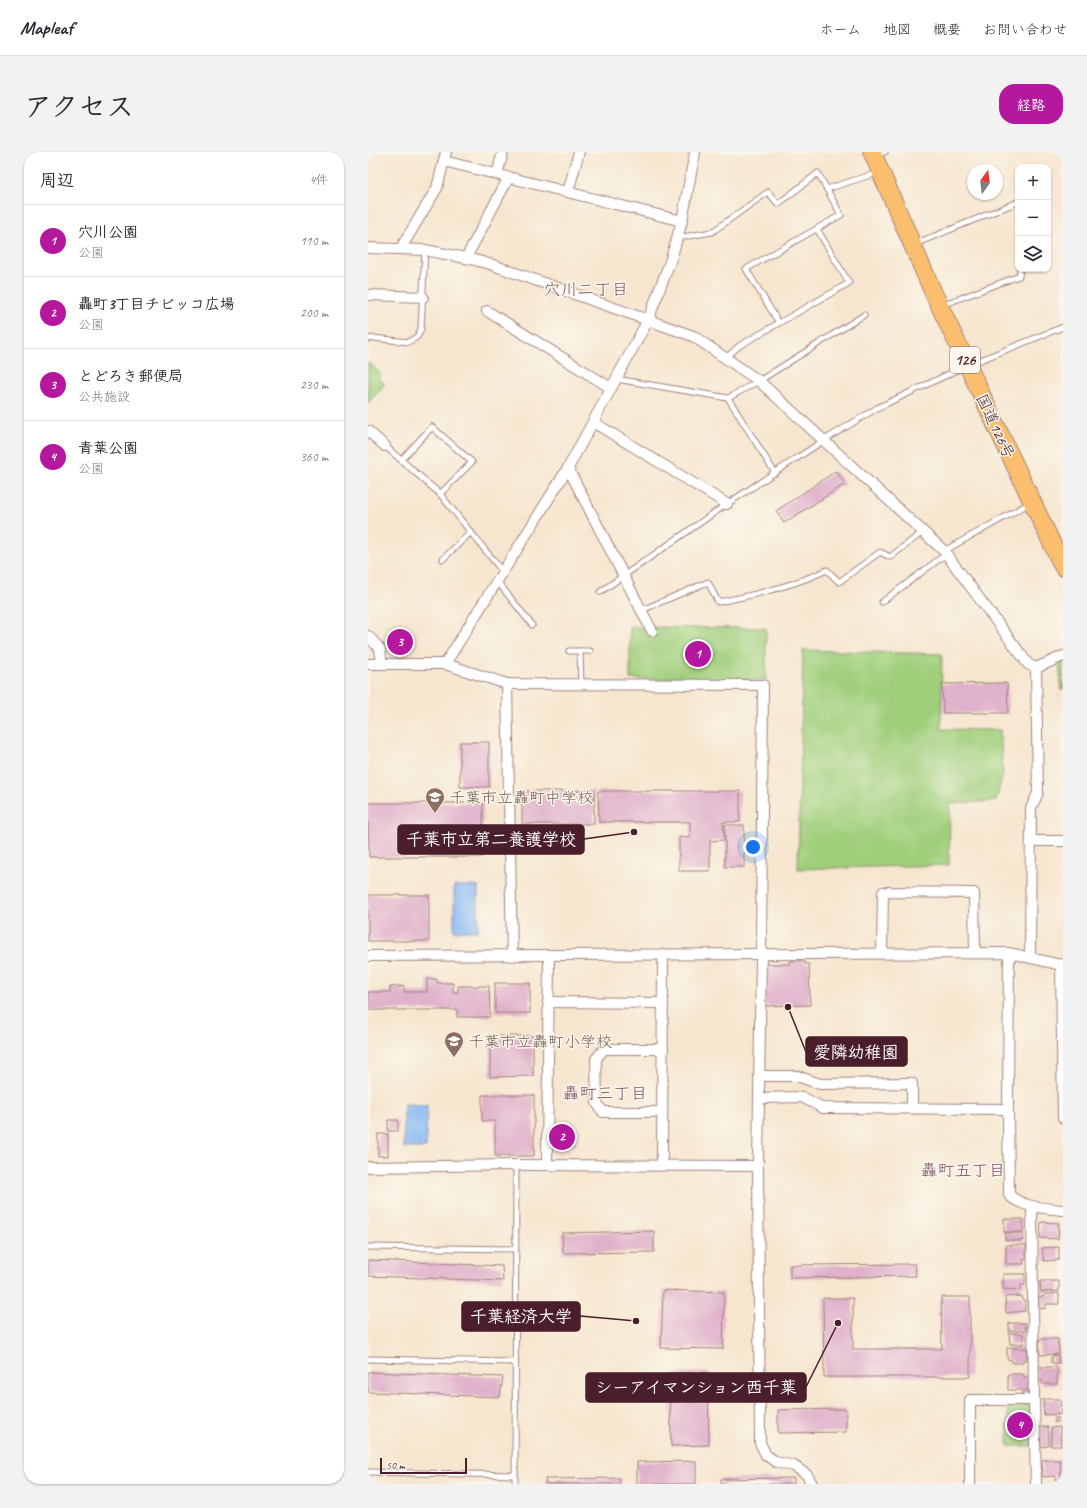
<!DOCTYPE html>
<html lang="ja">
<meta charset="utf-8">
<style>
:root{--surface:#fff;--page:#f2f2f3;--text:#2b2b33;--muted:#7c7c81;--line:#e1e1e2;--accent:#b5179e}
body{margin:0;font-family:Caveat,"Klee One",sans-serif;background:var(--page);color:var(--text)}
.controls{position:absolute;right:12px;top:12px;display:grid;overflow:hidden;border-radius:8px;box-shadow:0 1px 3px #0004}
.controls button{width:36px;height:36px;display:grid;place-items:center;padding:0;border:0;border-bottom:1px solid var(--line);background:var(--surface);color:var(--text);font:20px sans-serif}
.compass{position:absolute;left:599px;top:12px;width:36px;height:36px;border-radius:50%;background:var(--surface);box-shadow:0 1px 3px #0004;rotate:14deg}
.scale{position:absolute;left:12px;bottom:10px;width:87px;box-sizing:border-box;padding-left:4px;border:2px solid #4a1f2b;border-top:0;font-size:11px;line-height:14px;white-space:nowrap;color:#4a1f2b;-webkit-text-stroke:3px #fbf7ec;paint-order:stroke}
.you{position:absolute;left:385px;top:695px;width:14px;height:14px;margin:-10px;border:3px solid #fff;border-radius:50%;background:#1a73e8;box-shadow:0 0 0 6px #1a73e833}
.badge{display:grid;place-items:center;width:26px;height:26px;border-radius:50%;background:var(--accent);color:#fff;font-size:13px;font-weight:700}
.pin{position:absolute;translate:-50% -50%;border:2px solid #fff;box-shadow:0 1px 4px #0006}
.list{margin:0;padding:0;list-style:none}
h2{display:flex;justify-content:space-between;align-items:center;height:52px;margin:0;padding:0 16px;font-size:17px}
h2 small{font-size:13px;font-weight:400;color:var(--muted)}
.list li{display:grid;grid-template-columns:26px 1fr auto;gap:12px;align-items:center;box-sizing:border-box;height:72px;padding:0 16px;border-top:1px solid var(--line)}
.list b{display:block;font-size:15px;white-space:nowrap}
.list p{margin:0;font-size:13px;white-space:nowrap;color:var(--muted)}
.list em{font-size:13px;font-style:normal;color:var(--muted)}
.icon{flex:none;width:22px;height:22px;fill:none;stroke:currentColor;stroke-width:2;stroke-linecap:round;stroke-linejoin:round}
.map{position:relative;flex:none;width:695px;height:1332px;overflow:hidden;border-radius:16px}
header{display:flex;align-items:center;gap:24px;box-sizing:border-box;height:56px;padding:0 20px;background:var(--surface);border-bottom:1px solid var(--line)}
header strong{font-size:19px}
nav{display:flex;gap:22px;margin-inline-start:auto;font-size:14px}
.intro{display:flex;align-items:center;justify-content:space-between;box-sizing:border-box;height:96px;padding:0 24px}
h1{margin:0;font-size:28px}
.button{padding:10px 18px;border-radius:16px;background:var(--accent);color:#fff;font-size:14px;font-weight:700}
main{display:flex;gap:24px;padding:0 24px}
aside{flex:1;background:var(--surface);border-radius:16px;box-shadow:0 1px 3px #0004}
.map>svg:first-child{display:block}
.green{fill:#a0cf7c;stroke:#757754}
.water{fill:#88baf5;stroke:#696c90}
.building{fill:#e0b1cb}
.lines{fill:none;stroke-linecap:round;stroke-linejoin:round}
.service-casing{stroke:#a0827d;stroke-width:7}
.minor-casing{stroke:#a0827d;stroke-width:12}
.trunk-casing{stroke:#a0827d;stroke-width:19}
.service{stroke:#fff;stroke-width:5}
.minor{stroke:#fff;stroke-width:10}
.trunk{stroke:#fbbe6e;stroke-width:17}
.labels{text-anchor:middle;stroke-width:3;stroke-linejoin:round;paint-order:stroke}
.shield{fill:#fbf7ec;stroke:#7f6065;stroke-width:1}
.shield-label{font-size:15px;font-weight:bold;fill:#4a1f2b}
.street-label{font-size:16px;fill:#4a1f2b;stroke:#fbf7ec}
.education-label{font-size:16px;fill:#785e54;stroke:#fbf7ec;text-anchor:start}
.neighbourhood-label{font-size:17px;fill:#7e5263;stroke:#fbf7ec}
.leader{fill:none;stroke:#4a1f2b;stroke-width:1.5}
.callout-dot{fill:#4a1f2b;stroke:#fbf7ec;stroke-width:1.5}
.callout{fill:#4a1f2b;stroke:#4a1f2b;stroke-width:1.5}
.callout-label{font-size:17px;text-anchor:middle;font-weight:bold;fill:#fff}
</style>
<header>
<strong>Mapleaf</strong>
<nav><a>ホーム</a><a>地図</a><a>概要</a><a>お問い合わせ</a></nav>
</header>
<div class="intro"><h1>アクセス</h1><a class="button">経路</a></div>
<main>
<aside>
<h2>周辺<small>4件</small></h2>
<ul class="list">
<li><span class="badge">1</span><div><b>穴川公園</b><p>公園</p></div><em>110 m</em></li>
<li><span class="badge">2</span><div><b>轟町3丁目チビッコ広場</b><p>公園</p></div><em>200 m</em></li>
<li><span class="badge">3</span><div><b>とどろき郵便局</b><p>公共施設</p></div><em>230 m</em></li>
<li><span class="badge">4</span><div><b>青葉公園</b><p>公園</p></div><em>360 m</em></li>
</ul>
</aside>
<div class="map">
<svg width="695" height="1332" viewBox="0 0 695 1332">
<rect width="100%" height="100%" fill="#fbf7ec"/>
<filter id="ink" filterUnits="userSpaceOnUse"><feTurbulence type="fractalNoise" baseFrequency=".025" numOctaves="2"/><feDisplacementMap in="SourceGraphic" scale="8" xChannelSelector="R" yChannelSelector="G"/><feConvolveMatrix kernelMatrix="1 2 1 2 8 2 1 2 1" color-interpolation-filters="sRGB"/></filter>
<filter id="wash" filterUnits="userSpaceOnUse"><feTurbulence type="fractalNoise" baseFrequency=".012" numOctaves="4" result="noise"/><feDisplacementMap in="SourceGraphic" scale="16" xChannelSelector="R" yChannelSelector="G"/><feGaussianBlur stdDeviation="0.9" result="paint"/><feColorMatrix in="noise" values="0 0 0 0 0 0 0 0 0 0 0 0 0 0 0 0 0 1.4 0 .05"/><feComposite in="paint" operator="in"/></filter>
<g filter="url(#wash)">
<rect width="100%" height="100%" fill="#f6e6cf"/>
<g class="green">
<path d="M0,210L13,222L10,226L17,232L0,251Z"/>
<path d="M262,475L398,476V528L262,527Z"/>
<path d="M435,498L574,502L573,577L632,578L635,622L628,649L582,652L581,713L430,717Z"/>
<path d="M695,502V538H693L691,504Z"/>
<rect x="181" y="978" width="25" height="14"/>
<path d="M640,1253H664L665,1294H640Z"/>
</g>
<g class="water">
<rect x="86" y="734" width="24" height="45"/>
<path d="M36,952L59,953L58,996H36Z"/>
</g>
<g id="blocks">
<g class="building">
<path d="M468,319L477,332L416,371L408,359Z"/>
<path d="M639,531L640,561H575L574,532Z"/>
<rect x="92" y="590" width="29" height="45"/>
<rect x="154" y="639" width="72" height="33"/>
<path d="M230,639H372V670H355L356,688L342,689V719H311V685L322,686V670H231Z"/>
<path d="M0,651H115V705H1Z"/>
<rect x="357" y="673" width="19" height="42"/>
<rect x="0" y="743" width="61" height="46"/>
<path d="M422,809H437V812H441L442,853L396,854V812H422Z"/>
<path d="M59,827H69V831H85V840H90V834H121L122,865H89V858H0V840H22V835L36,834V840H59Z"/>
<rect x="127" y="831" width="35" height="30"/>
<path d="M122,884H165V924L122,925Z"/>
<path d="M114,943H166V1004H127V969H114Z"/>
<rect x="20" y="968" width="10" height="11"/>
<rect x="10" y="982" width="10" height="22"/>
<rect x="636" y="1067" width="19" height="13"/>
<path d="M673,1070L691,1071L690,1087L672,1086Z"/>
<path d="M286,1079V1100L195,1101L194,1081Z"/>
<path d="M637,1081H655V1089L637,1088Z"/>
<path d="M638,1093H658V1107L655,1108L656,1112H638Z"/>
<path d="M691,1095V1108L676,1109L674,1096Z"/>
<path d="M0,1108L134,1114L135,1129L0,1124Z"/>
<path d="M547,1112L548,1124L422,1126V1113Z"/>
<path d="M635,1122H657V1133H653V1138L635,1137Z"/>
<path d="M672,1129H691V1139L673,1140Z"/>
<path d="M295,1138L356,1140L355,1197L293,1196Z"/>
<path d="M691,1141V1152H678V1156L670,1157V1145H675L677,1142Z"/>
<path d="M654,1144L655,1149H657V1159L638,1161L637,1145Z"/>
<path d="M573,1145H602V1225H456L455,1146H485V1197H574Z"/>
<path d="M641,1171H657L658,1179H641Z"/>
<path d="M641,1181L655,1182V1192H642Z"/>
<path d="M671,1187H690L691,1202L672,1203Z"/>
<path d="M639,1196H659V1208H655L654,1211H644V1208L639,1207Z"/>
<path d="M690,1203L691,1211H684V1204Z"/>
<path d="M669,1215H689V1232H674V1228H670Z"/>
<path d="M0,1220L135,1225L132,1245L0,1240Z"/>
<path d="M340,1220L341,1293L303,1294L302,1221Z"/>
<path d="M640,1222H655L656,1225H661V1238H640Z"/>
<path d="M654,1240H661V1243L655,1244Z"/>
<path d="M675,1247H692L693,1262L676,1263Z"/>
<path d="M478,1257V1280L410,1281V1258Z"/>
<rect x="687" y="1266" width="3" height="4"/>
<path d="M671,1275H680L681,1294L673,1295Z"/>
<path d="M692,1275L693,1294H683V1276Z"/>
<path d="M674,1308H692L693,1327L687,1328V1324L675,1325Z"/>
<path d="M328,1309V1332H269V1310Z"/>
<path d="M252,1326V1332H178L177,1327Z"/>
<path d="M426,1326V1332H353V1327Z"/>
</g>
</g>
</g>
<g filter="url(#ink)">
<use href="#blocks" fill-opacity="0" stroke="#a0827d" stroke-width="1"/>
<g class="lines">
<defs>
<g id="service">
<path d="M508,3L517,0"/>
<path d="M459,37L509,21"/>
<path d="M309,86L344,80L400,40L410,52L450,21L473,63L378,117L411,171L481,131L449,77"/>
<path d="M547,92L650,50"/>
<path d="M574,153L651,124L652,117"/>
<path d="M0,187L6,186L40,190L49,185L53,177L57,98"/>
<path d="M358,206L371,194L411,171"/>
<path d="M248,227L360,246L407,321"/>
<path d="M360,246L391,229L496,163"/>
<path d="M17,294L72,342L134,419"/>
<path d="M33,308L64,275L104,310L72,342"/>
<path d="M576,399L662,351"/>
<path d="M75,407L103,380"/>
<path d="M129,429L164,473"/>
<path d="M232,440L359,352L455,289L509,256L600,213L695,175"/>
<path d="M514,450L578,402"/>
<path d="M274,458L340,430L350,450C388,443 425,434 459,418L471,430L512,400L522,405L555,380"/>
<path d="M201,499H222"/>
<path d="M212,499L213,532"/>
<path d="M0,1095L148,1097"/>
<path d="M0,1207L148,1210"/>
<path d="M0,1320L147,1323"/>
<path d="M147,1332L148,1013"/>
</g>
<g id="minor">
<path d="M76,9L314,69"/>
<path d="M129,22L135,0"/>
<path d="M200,40L211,0"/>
<path d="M0,96L57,98L98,106L122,112L325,184L391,229L576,399L660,512L668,516"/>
<path d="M33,96L69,36L78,0"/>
<path d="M98,106L141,25"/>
<path d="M1,143L55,145"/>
<path d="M119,159L243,236"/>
<path d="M225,270L359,352"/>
<path d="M0,279L17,294"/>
<path d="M200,316L284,479"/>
<path d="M0,484L12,497L14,512"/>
<path d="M0,512H77L139,532L395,533L393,802L390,1014L392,1291L398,1303L408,1310L426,1314L439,1323L444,1332"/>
<path d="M77,512L200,316L280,168L303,107L314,69L327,0"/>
<path d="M139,532L144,804"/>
<path d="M663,689H695"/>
<path d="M514,801L515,740L606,741L607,801"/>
<path d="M641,801L640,957L641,1043C655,1056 677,1056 695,1058"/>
<path d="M0,804L641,801L693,813L695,812"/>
<path d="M662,806L663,656L670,641L668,516L695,504"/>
<path d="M693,813L695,966"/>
<path d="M180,850L295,851"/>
<path d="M391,924H429L452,932L544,931V956"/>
<path d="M391,946L434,945L455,956L640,957"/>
<path d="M294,960H235L229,951L228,907L236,897H295"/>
<path d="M179,1013L181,803"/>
<path d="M294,1013L295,803"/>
<path d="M0,1015L148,1013L390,1014"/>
<path d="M664,1054L666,1248L668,1332"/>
<path d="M602,1332V1248H666"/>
</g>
<path id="trunk" d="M504,0L565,140L695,415"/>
</defs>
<use href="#service" class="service-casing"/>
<use href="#minor" class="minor-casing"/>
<use href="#trunk" class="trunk-casing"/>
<use href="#service" class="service"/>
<use href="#minor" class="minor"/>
<use href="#trunk" class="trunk"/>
</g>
</g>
<defs>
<symbol id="school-pin" viewBox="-11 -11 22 30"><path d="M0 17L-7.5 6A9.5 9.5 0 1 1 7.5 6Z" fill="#8d6e63" stroke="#fbf7ec"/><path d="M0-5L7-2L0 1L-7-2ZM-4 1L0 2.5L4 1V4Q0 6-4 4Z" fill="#fff"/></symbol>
</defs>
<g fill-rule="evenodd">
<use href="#school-pin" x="56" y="634" width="22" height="30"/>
<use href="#school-pin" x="75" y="878" width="22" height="30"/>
</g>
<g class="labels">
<rect class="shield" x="582" y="195" width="30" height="26" rx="3"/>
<g class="shield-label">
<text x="597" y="213">126</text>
</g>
<g class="street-label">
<text transform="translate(628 274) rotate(65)" y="6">国道126号</text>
</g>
<g class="education-label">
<text x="81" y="651">千葉市立轟町中学校</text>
<text x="100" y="895">千葉市立轟町小学校</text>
</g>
<g class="neighbourhood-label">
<text x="218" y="143">穴川二丁目</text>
<text x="237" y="947">轟町三丁目</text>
<text x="595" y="1024">轟町五丁目</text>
</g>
</g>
<path class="leader" d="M266 680L216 687M420 855L438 900M268 1169L212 1164M470 1171L438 1235"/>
<g class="callout-dot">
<circle cx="266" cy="680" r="4"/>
<circle cx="420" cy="855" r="4"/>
<circle cx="268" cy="1169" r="4"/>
<circle cx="470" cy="1171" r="4"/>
</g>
<g class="callout">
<rect x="30" y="673" width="186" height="29" rx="4"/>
<rect x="438" y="885" width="101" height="29" rx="4"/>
<rect x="94" y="1150" width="118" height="29" rx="4"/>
<rect x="218" y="1221" width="220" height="29" rx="4"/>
</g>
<g class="callout-label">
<text x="123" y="693">千葉市立第二養護学校</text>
<text x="488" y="906">愛隣幼稚園</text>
<text x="153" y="1170">千葉経済大学</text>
<text x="328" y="1241">シーアイマンション西千葉</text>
</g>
</svg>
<div class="controls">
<button>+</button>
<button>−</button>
<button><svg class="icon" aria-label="layers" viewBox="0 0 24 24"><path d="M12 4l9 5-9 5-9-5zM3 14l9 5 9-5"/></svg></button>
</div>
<svg class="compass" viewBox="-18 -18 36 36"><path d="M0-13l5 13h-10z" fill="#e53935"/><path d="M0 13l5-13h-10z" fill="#7c7c81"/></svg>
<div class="scale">50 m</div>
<div class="you"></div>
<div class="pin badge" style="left:330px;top:502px">1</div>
<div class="pin badge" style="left:194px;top:985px">2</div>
<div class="pin badge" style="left:32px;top:490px">3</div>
<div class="pin badge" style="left:652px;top:1273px">4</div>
</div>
</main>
